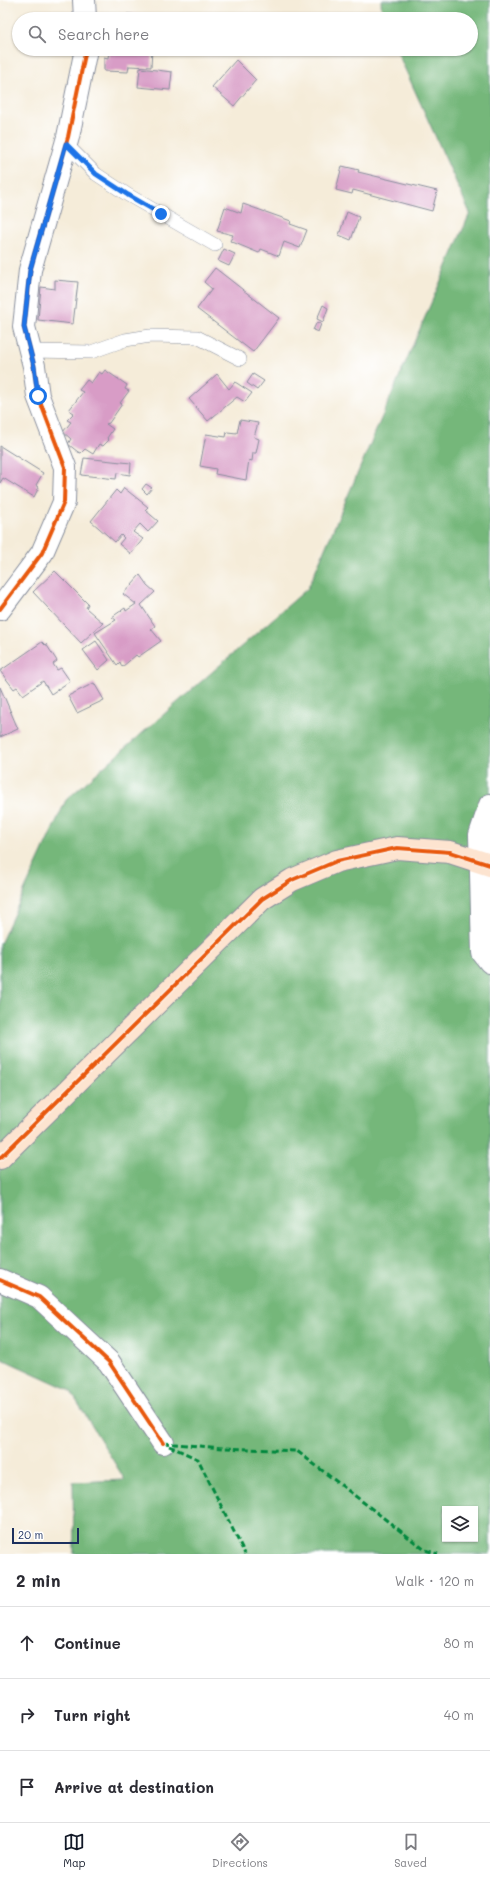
<!DOCTYPE html>
<meta charset="utf-8">
<style>
:root{--surface:#fff;--page:#f7f7f7;--text:#2b2b33;--muted:#7c7c81;--line:#e1e1e2;--accent:#111827}
body{margin:0;font-family:Mali,sans-serif;background:var(--page);color:var(--text)}
.controls{position:absolute;right:12px;bottom:12px;display:grid;overflow:hidden;border-radius:0px;box-shadow:0 1px 3px #0004}
.controls button{width:36px;height:36px;display:grid;place-items:center;padding:0;border:0;border-bottom:1px solid var(--line);background:var(--surface);color:var(--text);font:20px sans-serif}
.scale{position:absolute;left:12px;bottom:10px;width:67px;box-sizing:border-box;padding-left:4px;border:2px solid #1b2f5e;border-top:0;font-size:11px;line-height:14px;white-space:nowrap;color:#1b2f5e;-webkit-text-stroke:3px #fff;paint-order:stroke}
.stop{position:absolute;width:12px;height:12px;margin:-9px;border:3px solid #1a73e8;border-radius:50%;background:#fff}
.stop.end{background:#1a73e8;border-color:#fff;box-shadow:0 1px 4px #0008}
.list{margin:0;padding:0;list-style:none}
h2{display:flex;justify-content:space-between;align-items:center;height:52px;margin:0;padding:0 16px;font-size:17px}
h2 small{font-size:13px;font-weight:400;color:var(--muted)}
.list li{display:grid;grid-template-columns:26px 1fr auto;gap:12px;align-items:center;box-sizing:border-box;height:72px;padding:0 16px;border-top:1px solid var(--line)}
.list b{display:block;font-size:15px;white-space:nowrap}
.list em{font-size:13px;font-style:normal;color:var(--muted)}
.icon{flex:none;width:22px;height:22px;fill:none;stroke:currentColor;stroke-width:2;stroke-linecap:round;stroke-linejoin:round}
.map{position:relative;flex:none;width:490px;height:1554px;overflow:hidden}
.search{position:absolute;background:var(--surface);box-shadow:0 1px 3px #0004;left:12px;right:12px;top:12px;height:44px;display:flex;align-items:center;gap:10px;box-sizing:border-box;padding:0 14px;border-radius:22px;color:var(--muted);font-size:15px}
.sheet{height:268px;background:var(--surface)}
nav{display:flex;justify-content:space-around;align-items:center;box-sizing:border-box;height:56px;border-top:1px solid var(--line);background:var(--surface);font-size:11px;color:var(--muted)}
nav a{display:grid;justify-items:center;gap:2px}
nav .on{color:var(--accent)}
.map>svg:first-child{display:block}
.forest{fill:#74b77a;stroke:#48736c;fill-rule:evenodd}
.building{fill:#d89cc6}
.lines{fill:none;stroke-linecap:round;stroke-linejoin:round}
.lane-casing{stroke:#888e9c;stroke-width:14}
.street-casing{stroke:#888e9c;stroke-width:24}
.secondary-casing{stroke:#888e9c;stroke-width:24}
.lane{stroke:#fff;stroke-width:13}
.street{stroke:#fff;stroke-width:22}
.secondary{stroke:#fde4d0;stroke-width:22}
.quiet{stroke:#00873e;stroke-width:3;stroke-dasharray:6 3;stroke-linecap:butt}
.cycleway-casing{stroke:#fff;stroke-width:6}
.cycleway{stroke:#e8590c;stroke-width:4}
.route{stroke:#1a73e8;stroke-width:5}
</style>
<div class="map">
<svg width="490" height="1554" viewBox="0 0 490 1554">
<rect width="100%" height="100%" fill="#fff"/>
<filter id="ink" filterUnits="userSpaceOnUse"><feTurbulence type="fractalNoise" baseFrequency=".025" numOctaves="2"/><feDisplacementMap in="SourceGraphic" scale="8" xChannelSelector="R" yChannelSelector="G"/><feConvolveMatrix kernelMatrix="1 2 1 2 8 2 1 2 1" color-interpolation-filters="sRGB"/></filter>
<filter id="wash" filterUnits="userSpaceOnUse"><feTurbulence type="fractalNoise" baseFrequency=".012" numOctaves="4" result="noise"/><feDisplacementMap in="SourceGraphic" scale="16" xChannelSelector="R" yChannelSelector="G"/><feGaussianBlur stdDeviation="0.9" result="paint"/><feColorMatrix in="noise" values="0 0 0 0 0 0 0 0 0 0 0 0 0 0 0 0 0 1.4 0 .05"/><feComposite in="paint" operator="in"/></filter>
<g filter="url(#wash)">
<rect width="100%" height="100%" fill="#f5ecd9"/>
<path class="forest" d="M381,0H490V1554H74L73,1482L125,1480L70,1390L0,1358V944L66,800L308,588L470,213L396,49H471V19H382ZM445,1509H475V1539H445Z"/>
<g id="blocks">
<g class="building">
<path d="M127,14L143,15V19H127Z"/>
<path d="M106,49H152L151,67L129,66L128,72L104,71V57L108,58L109,51L106,52Z"/>
<path d="M236,60L256,80L234,106L212,87Z"/>
<path d="M140,68L172,72L170,90L138,87Z"/>
<path d="M342,166L359,170L358,172L437,191L432,211L353,190L352,194L336,190Z"/>
<path d="M243,204L291,221L290,224L307,230L300,248L284,242L279,256L261,249L259,253L230,241L233,235L217,231L225,207L241,213Z"/>
<path d="M347,212L359,217L351,240L339,235Z"/>
<path d="M224,249L235,254L229,266L218,261Z"/>
<path d="M215,268L279,318L253,352L197,309L212,289L204,282Z"/>
<path d="M55,280L78,282L73,324L38,320L41,287L55,289Z"/>
<path d="M323,305L328,308L323,322L317,319Z"/>
<path d="M317,322L321,324L318,332L313,330Z"/>
<path d="M105,370L127,385L125,389L129,391L120,403L122,404L109,423L106,424L113,429L107,438L109,440L103,446L99,444L93,454L85,449L81,453L78,452L68,444L71,439L63,432L71,422L67,420L74,413L69,410L83,392L79,390L87,380L91,383L99,372L102,374Z"/>
<path d="M217,374L229,389L235,382L252,393L245,402L237,397L208,421L189,399Z"/>
<path d="M253,374L264,381L257,390L247,383Z"/>
<path d="M240,420L258,423L254,437L259,439L256,453H253L252,461L249,460L246,480L215,474L216,469L200,466L206,434L226,437L227,432L237,433Z"/>
<path d="M0,446L43,473L36,485L39,487L34,497L3,478L0,483Z"/>
<path d="M84,458L131,463L130,475L117,473L116,479L81,475Z"/>
<path d="M146,484L152,488L147,494L142,489Z"/>
<path d="M124,488L148,507L145,510L158,521L148,532L140,524L133,532L143,539L131,554L119,544L124,538L121,535L115,542L91,521L116,490L120,494Z"/>
<path d="M55,571L88,604L86,608L103,623L81,643L33,592Z"/>
<path d="M140,575L147,585L155,592L141,605L155,626L151,629L161,641L138,657L136,655L122,667L120,662L117,665L95,633L116,620L112,617L125,608L126,611L136,604L123,594Z"/>
<path d="M96,641L109,660L98,670L83,650Z"/>
<path d="M42,642L45,645L46,644L57,661L53,664L57,670L61,668L70,681L51,694L43,681L23,695L17,687L14,689L0,671Z"/>
<path d="M94,683L104,700L77,713L68,696Z"/>
<path d="M0,687L18,729L0,737Z"/>
</g>
</g>
</g>
<g filter="url(#ink)">
<use href="#blocks" fill-opacity="0" stroke="#888e9c" stroke-width="1"/>
<g class="lines">
<defs>
<g id="lane">
<path d="M66,144L96,174L128,195L215,245"/>
<path d="M30,351L91,352L125,340L150,336L197,337L240,359"/>
</g>
<g id="street">
<path d="M84,0L85,19"/>
<path d="M0,609L42,553L64,502L65,467L38,396L34,366L24,327L30,270L68,137L86,49"/>
<path d="M490,805L480,835L483,953L490,962"/>
<path d="M0,1280L39,1297L109,1362L163,1443"/>
</g>
<path id="secondary" d="M0,1158L262,899L292,880L337,861L397,848L450,852L490,865"/>
</defs>
<use href="#lane" class="lane-casing"/>
<use href="#street" class="street-casing"/>
<use href="#secondary" class="secondary-casing"/>
<use href="#lane" class="lane"/>
<use href="#street" class="street"/>
<use href="#secondary" class="secondary"/>
<g class="quiet">
<path d="M163,1443L224,1448L297,1451L425,1550L438,1554"/>
<path d="M169,1446L198,1459L245,1554"/>
</g>
<defs>
<g id="cycleway">
<path d="M0,609L42,553L64,502L65,467L38,396L34,366L24,327L30,270L68,137L86,49"/>
<path d="M0,1158L262,899L292,880L337,861L397,848L450,852L490,865"/>
<path d="M0,1280L39,1297L109,1362L163,1443"/>
</g>
</defs>
<use href="#cycleway" class="cycleway-casing"/>
<use href="#cycleway" class="cycleway"/>
</g>
</g>
<g class="lines" filter="url(#ink)">
<path class="route" d="M38,396L34,366L24,327L30,270L66,144L96,174L128,195L161,214"/>
</g>
</svg>
<div class="controls">
<button><svg class="icon" aria-label="layers" viewBox="0 0 24 24"><path d="M12 4l9 5-9 5-9-5zM3 14l9 5 9-5"/></svg></button>
</div>
<div class="scale">20 m</div>
<div class="stop" style="left:38px;top:396px"></div>
<div class="stop end" style="left:161px;top:214px"></div>
<div class="search"><svg class="icon" aria-label="search" viewBox="0 0 24 24"><circle cx="10" cy="10" r="6"/><path d="M15 15l6 6"/></svg>Search here</div>
</div>
<section class="sheet">
<h2>2 min<small>Walk · 120 m</small></h2>
<ul class="list">
<li><svg class="icon" aria-label="ahead" viewBox="0 0 24 24"><path d="M12 20V5M6 11l6-6 6 6"/></svg><div><b>Continue</b></div><em>80 m</em></li>
<li><svg class="icon" aria-label="right" viewBox="0 0 24 24"><path d="M7 20v-9h11M14 6l5 5-5 5"/></svg><div><b>Turn right</b></div><em>40 m</em></li>
<li><svg class="icon" aria-label="arrive" viewBox="0 0 24 24"><path d="M6 21V4h12l-3 4 3 4H6"/></svg><div><b>Arrive at destination</b></div></li>
</ul>
</section>
<nav>
<a class="on"><svg class="icon" aria-label="map" viewBox="0 0 24 24"><path d="M3 6l6-2 6 2 6-2v14l-6 2-6-2-6 2zM9 4v14M15 6v14"/></svg>Map</a>
<a><svg class="icon" aria-label="directions" viewBox="0 0 24 24"><path d="M12 3l9 9-9 9-9-9zM9 14v-3h6M13 9l2 2-2 2"/></svg>Directions</a>
<a><svg class="icon" aria-label="saved" viewBox="0 0 24 24"><path d="M7 4h10v16l-5-4-5 4z"/></svg>Saved</a>
</nav>
